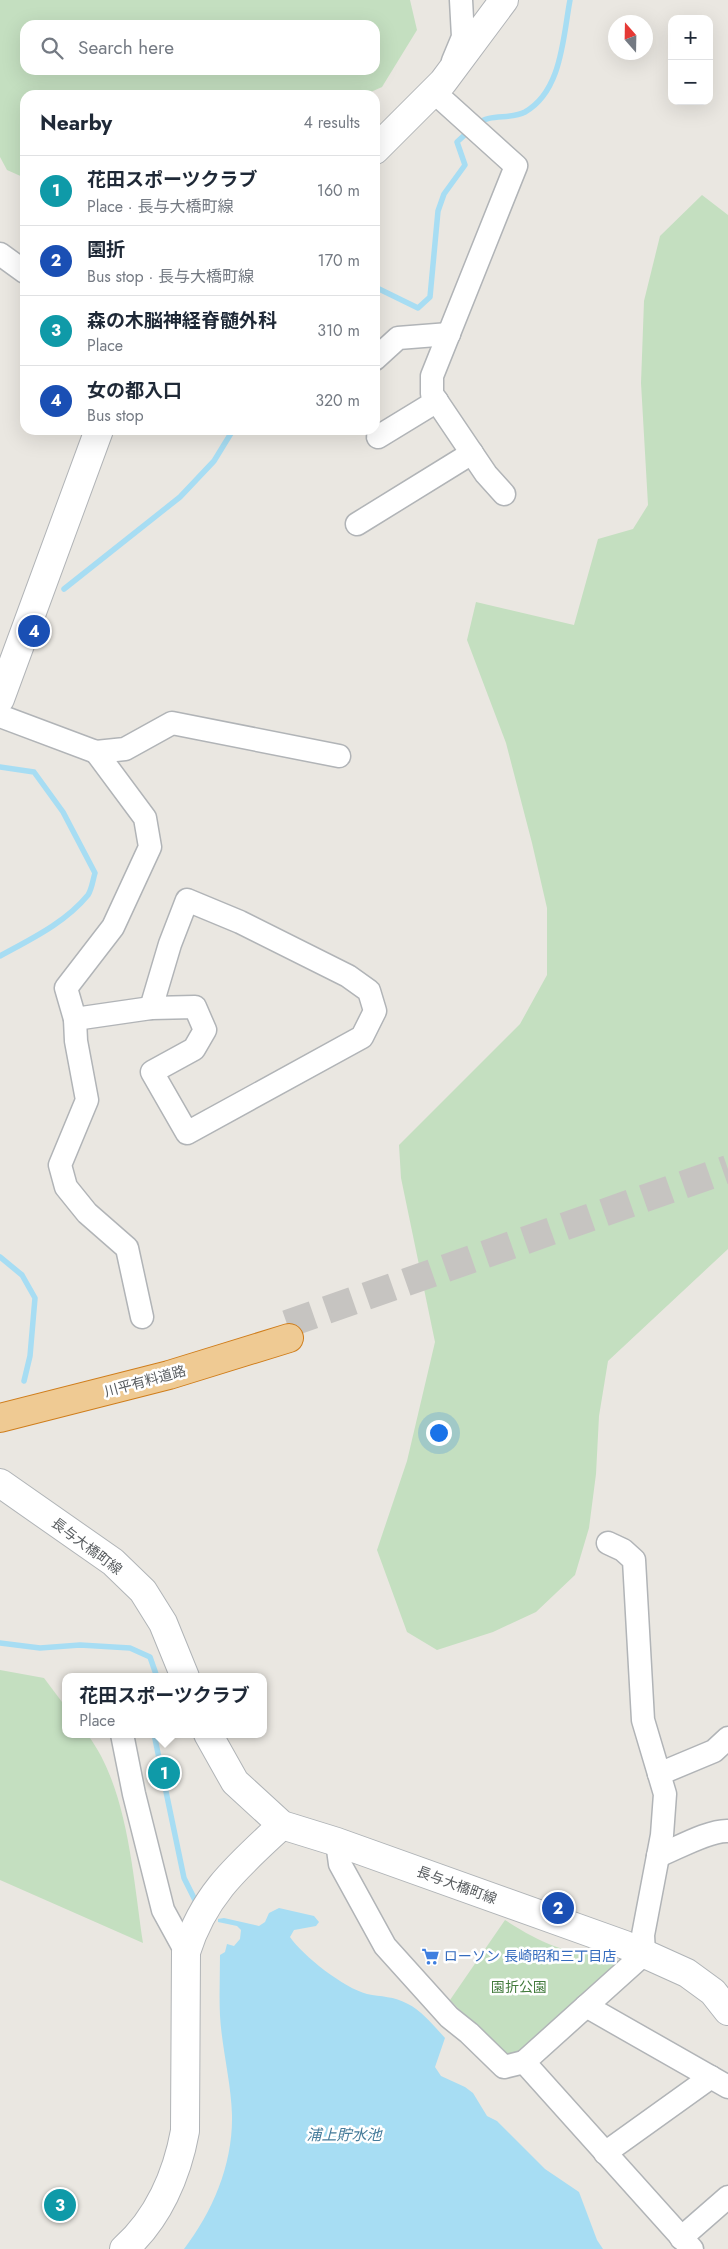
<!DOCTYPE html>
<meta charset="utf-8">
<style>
:root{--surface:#fff;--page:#f6f6f7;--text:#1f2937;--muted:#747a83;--line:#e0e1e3;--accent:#7c3aed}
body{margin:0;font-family:Jost,"Noto Sans JP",sans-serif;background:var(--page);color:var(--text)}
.controls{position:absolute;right:15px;top:15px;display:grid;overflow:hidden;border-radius:10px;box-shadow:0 5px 20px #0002}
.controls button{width:45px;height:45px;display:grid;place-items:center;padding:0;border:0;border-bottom:1px solid var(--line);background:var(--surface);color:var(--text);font:25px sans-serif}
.compass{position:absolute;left:608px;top:15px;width:45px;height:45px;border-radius:50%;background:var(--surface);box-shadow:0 5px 20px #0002;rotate:340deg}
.you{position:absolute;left:438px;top:1432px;width:18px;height:18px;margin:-12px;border:4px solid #fff;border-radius:50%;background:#1a73e8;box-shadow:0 0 0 8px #1a73e833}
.badge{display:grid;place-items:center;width:32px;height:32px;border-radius:50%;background:var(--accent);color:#fff;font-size:16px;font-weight:700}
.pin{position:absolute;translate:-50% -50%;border:2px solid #fff;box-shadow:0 1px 5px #0006}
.popup{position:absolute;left:62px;top:1673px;width:205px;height:65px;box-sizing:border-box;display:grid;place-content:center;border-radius:10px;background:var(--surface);filter:drop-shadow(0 1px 4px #0005);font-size:16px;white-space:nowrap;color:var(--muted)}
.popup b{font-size:19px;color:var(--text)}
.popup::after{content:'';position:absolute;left:50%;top:100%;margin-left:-10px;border:10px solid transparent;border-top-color:var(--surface)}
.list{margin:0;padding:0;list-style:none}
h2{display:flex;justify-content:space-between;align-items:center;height:65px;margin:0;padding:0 20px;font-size:21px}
h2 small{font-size:16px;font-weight:400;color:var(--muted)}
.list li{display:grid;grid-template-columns:32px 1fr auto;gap:15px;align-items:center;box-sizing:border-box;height:70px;padding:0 20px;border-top:1px solid var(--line)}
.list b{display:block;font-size:19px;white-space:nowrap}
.list p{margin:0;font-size:16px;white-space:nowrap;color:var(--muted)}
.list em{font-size:16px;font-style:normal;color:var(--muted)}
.icon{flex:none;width:28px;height:28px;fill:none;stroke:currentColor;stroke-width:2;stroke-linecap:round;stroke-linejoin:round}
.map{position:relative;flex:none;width:728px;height:2249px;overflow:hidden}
.search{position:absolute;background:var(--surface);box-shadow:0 5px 20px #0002;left:20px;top:20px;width:360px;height:55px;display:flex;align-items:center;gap:12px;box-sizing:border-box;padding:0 18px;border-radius:15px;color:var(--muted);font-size:19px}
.panel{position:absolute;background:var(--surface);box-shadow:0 5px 20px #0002;left:20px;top:90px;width:360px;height:345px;border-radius:15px}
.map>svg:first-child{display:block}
.green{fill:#c4dfc0;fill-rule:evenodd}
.water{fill:#a7ddf3}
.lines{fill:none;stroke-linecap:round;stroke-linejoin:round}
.stream{stroke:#a7ddf3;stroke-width:5.5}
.motorway-tunnel{stroke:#c6c4c1;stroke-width:28;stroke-dasharray:28 14;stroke-linecap:butt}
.minor-casing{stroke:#b1b4b7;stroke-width:25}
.tertiary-casing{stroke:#b1b4b7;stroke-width:30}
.secondary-casing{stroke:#b0b4b7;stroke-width:30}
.motorway-casing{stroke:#cf7d1b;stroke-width:30}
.minor{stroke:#fff;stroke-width:22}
.tertiary{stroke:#fff;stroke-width:28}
.secondary{stroke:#fff;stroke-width:28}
.motorway{stroke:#efca93;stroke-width:28}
.labels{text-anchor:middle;stroke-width:5;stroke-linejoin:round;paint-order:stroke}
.street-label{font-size:14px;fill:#595d60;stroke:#fff}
.shop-label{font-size:14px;fill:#366cbe;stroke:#fff;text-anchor:start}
.park-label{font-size:14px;fill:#437b3d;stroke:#fff}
.water-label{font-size:15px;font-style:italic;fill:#457b9a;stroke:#fff}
</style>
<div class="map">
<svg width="728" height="2249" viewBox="0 0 728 2249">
<rect width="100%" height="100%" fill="#eae7e1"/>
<g class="green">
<path d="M0,0H410L417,30L382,87L364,95H25V178L7,170L0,157ZM25,25H375V70H25Z"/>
<path d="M702,195L728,215V1249L608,1361L599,1416L596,1474L589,1528L575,1575L536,1612L493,1632L437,1650L407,1632L377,1550L407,1461L435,1342L401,1178L399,1145L520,1024L547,975V908L532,843L506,743L467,640L476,602L574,625L598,539L633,529L648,505L641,383L644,301L660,236Z"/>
<path d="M0,1670L44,1678L65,1706V1734H87C128,1787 133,1878 143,1943L0,1880Z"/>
<path d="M505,1920C541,1943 570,1957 614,1955L615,1965L521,2054L505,2057L450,2000Z"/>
</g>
<path class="water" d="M279,1908L314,1916L319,1922L316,1926L294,1930L290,1937C303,1956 344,1988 367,1994C381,1997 394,1996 408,2004C422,2011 434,2026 445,2038L435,2067L441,2076L465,2087L473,2093L487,2116L497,2121L545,2169L579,2192L597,2240L603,2249H184C213,2211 233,2164 232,2115C231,2082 222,2049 220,2016C219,1996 220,1975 220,1955L225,1952L227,1944L234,1946L240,1939L241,1930L237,1926L218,1922V1919L224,1918L259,1926L265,1922L269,1913Z"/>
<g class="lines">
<g class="stream">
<path d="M477,124C490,113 510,120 525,112C562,91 563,37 570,0"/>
<path d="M375,287L418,308L430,297L438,211L444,194L465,165L457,142L470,130"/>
<path d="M64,589L180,497L214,461L233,430"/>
<path d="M0,767L34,772L63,812L95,873C93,879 92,889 88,895C65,923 31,939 0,956"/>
<path d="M0,1257L22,1275L35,1298L30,1356L24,1381"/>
<path d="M0,1643L40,1648L80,1645L130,1648L150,1657L157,1677"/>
<path d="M154,1734L184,1878L198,1906"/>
</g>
<path class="motorway-tunnel" d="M287,1324L728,1169"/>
<defs>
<g id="minor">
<path d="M453,61L463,37L461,0"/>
<path d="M434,92L516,166L432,376V394L486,474L504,494"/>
<path d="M0,254L25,272"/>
<path d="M375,359L398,338L449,334"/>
<path d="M378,437L437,401"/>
<path d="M357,524L472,453"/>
<path d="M0,716L96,752L125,749L172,723L339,756"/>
<path d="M96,752L145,818L150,847L113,927L66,988L75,1019L76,1041L87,1100L60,1165L66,1187L87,1213L127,1248L142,1317"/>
<path d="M187,900L240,922L348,976L369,991L375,1011L362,1037L187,1133L152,1072L194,1049L205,1030L195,1007L151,1008L170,944Z"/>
<path d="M75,1019L151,1008"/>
<path d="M608,1543L623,1550L634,1560L643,1720L665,1794L662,1835L643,1935L644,1954L524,2062L692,2249"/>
<path d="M122,1734L134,1794L163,1910L186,1952"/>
<path d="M659,1774L714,1751L728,1738"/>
<path d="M337,1842L340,1864L385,1946L449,2017L469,2033L504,2067L524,2062"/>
<path d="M658,1856C676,1849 709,1830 728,1831"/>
<path d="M586,2006L728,2087"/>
<path d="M605,2153L711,2077"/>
<path d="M681,2238L728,2197"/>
</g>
<g id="tertiary">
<path d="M375,150L443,82L504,0"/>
<path d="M0,699L99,430"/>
<path d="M124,2249C158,2219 177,2175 185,2131L186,1952C204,1894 239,1865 282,1825"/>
</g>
<g id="secondary">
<path d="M0,1483L113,1562L143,1591L163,1623L185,1677"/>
<path d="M208,1734L235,1782L282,1825L337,1842L625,1945L687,1973L713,1992L728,2011"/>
</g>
<path id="motorway" d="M0,1418L169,1375L289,1338"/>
</defs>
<use href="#minor" class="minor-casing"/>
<use href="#tertiary" class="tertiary-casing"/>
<use href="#secondary" class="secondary-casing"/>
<use href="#motorway" class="motorway-casing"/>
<use href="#minor" class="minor"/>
<use href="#tertiary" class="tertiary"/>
<use href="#secondary" class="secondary"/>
<use href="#motorway" class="motorway"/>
</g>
<defs>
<symbol id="supermarket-bare" viewBox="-9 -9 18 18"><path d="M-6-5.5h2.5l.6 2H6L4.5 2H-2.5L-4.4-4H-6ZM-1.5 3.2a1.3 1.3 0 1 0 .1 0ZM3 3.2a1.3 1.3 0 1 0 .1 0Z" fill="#3f7fe0" stroke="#fff" stroke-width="2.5" paint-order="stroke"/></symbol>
</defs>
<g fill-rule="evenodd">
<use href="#supermarket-bare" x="418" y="1944" width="25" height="25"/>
</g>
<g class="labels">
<g class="street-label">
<text transform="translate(145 1381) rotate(-15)" y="5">川平有料道路</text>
<text transform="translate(87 1546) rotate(37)" y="5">長与大橋町線</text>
<text transform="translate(457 1885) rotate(20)" y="5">長与大橋町線</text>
</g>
<g class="shop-label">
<text x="444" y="1961">ローソン 長崎昭和三丁目店</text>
</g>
<g class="park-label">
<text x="519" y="1992">園折公園</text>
</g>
<g class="water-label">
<text x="344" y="2140">浦上貯水池</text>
</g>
</g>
</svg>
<div class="controls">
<button>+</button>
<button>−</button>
</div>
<svg class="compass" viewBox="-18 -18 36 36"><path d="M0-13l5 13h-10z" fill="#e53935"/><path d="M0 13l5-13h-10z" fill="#747a83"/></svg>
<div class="you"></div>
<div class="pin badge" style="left:164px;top:1773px;background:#0f9aa8">1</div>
<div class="popup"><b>花田スポーツクラブ</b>Place</div>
<div class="pin badge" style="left:558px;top:1908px;background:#1a4fb4">2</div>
<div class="pin badge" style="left:60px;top:2205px;background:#0f9aa8">3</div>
<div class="pin badge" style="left:34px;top:631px;background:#1a4fb4">4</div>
<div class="search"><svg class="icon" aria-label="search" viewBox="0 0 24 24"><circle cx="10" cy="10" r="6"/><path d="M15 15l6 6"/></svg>Search here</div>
<section class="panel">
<h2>Nearby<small>4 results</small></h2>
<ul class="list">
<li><span class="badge" style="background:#0f9aa8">1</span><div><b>花田スポーツクラブ</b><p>Place · 長与大橋町線</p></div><em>160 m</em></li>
<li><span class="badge" style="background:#1a4fb4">2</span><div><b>園折</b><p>Bus stop · 長与大橋町線</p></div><em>170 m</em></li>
<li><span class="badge" style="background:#0f9aa8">3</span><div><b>森の木脳神経脊髄外科</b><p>Place</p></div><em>310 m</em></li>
<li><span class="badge" style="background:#1a4fb4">4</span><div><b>女の都入口</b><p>Bus stop</p></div><em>320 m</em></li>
</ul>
</section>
</div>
